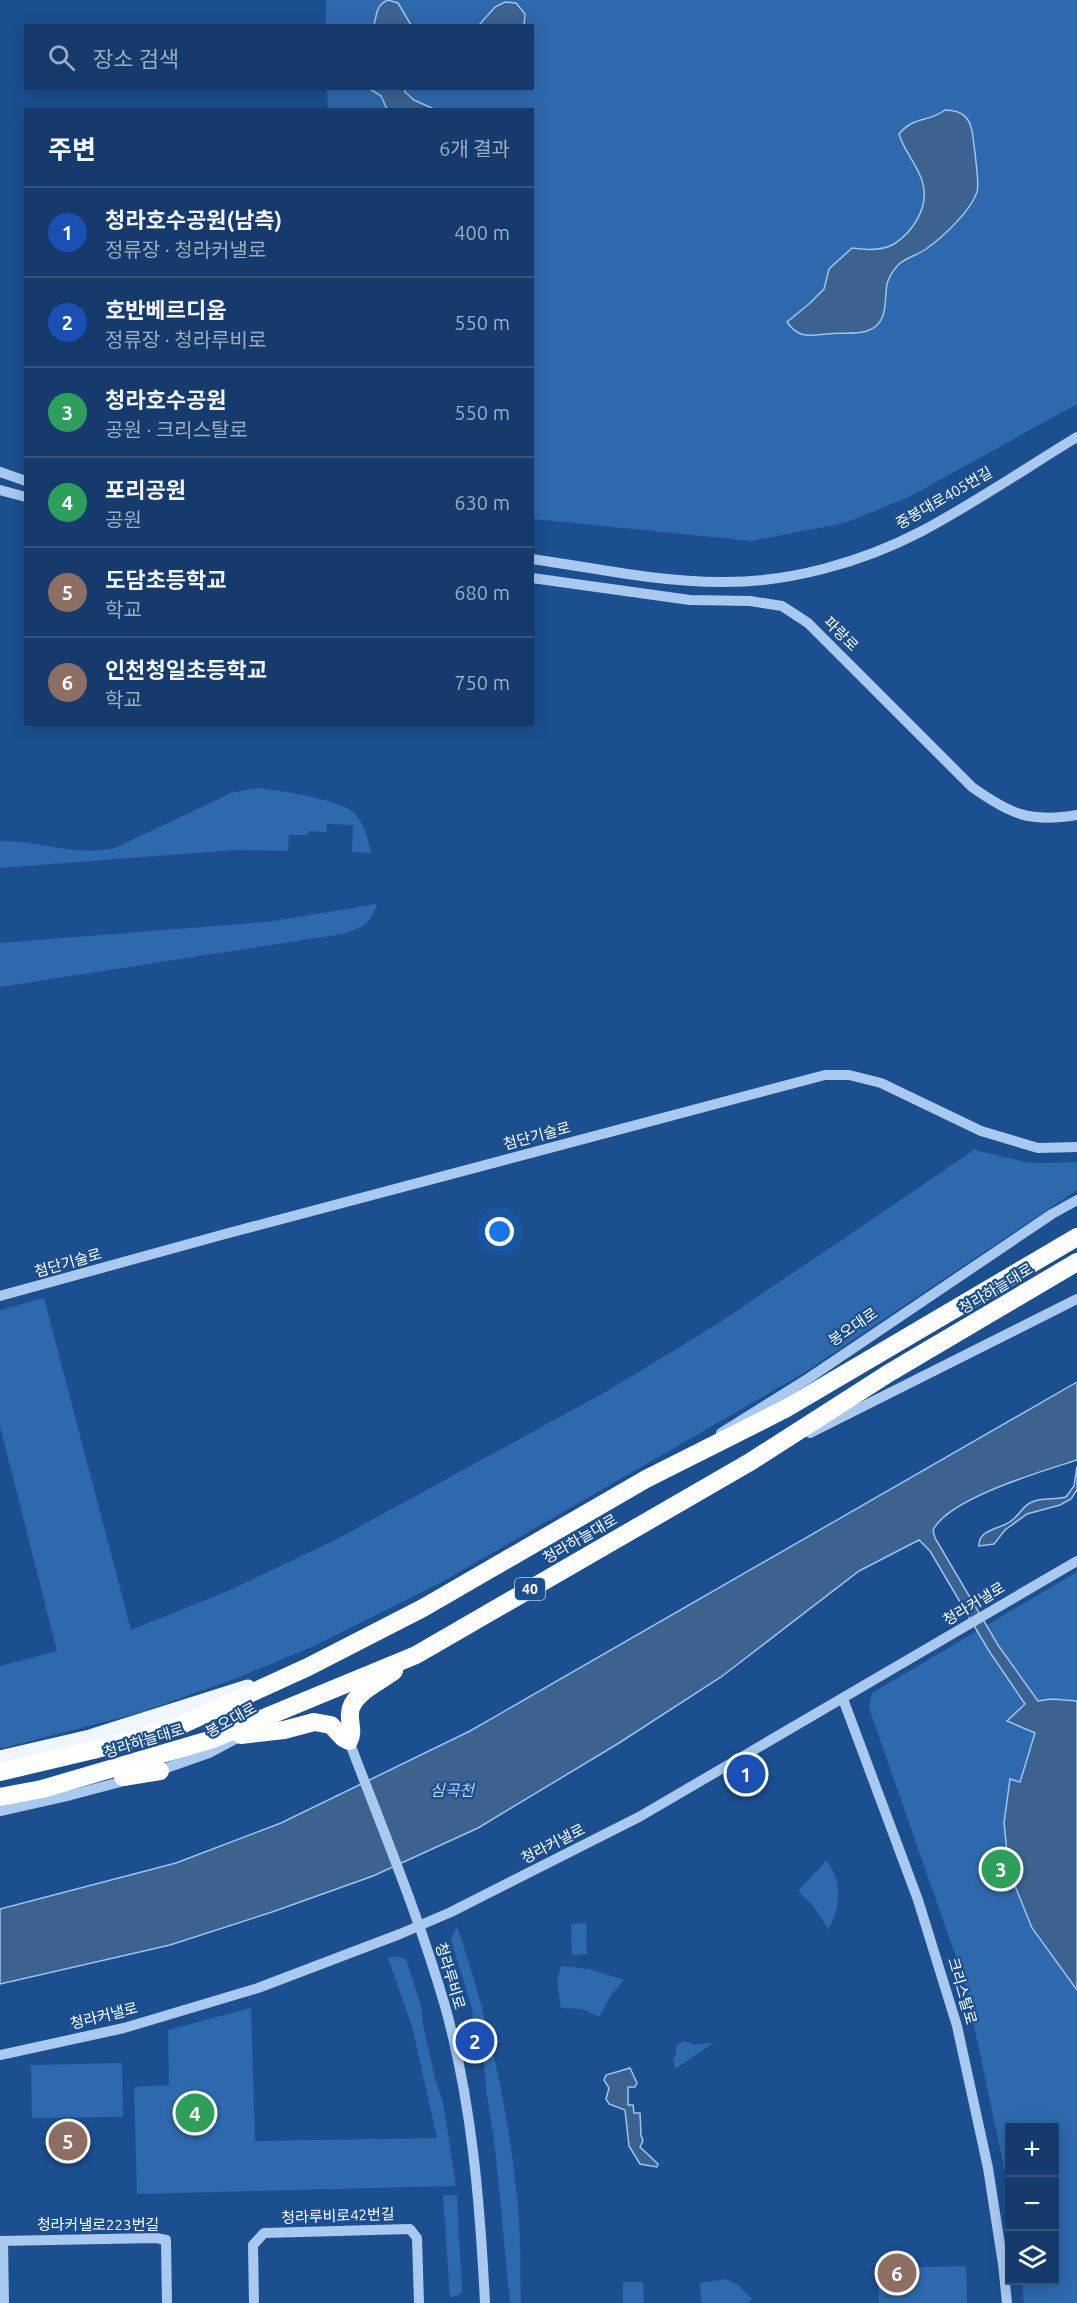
<!DOCTYPE html>
<html lang="ko">
<meta charset="utf-8">
<style>
:root{--surface:#143b6b;--page:#1d4271;--text:#f1f3f6;--muted:#9dadc1;--line:#33557e;--accent:#ffd166}
body{margin:0;font-family:Ubuntu,"Noto Sans KR",sans-serif;background:var(--page);color:var(--text)}
.controls{position:absolute;right:18px;bottom:18px;display:grid;overflow:hidden;border-radius:0px;box-shadow:0 3px 15px #0003}
.controls button{width:54px;height:54px;display:grid;place-items:center;padding:0;border:0;border-bottom:2px solid var(--line);background:var(--surface);color:var(--text);font:30px sans-serif}
.you{position:absolute;left:500px;top:1232px;width:21px;height:21px;margin:-15px;border:4px solid #fff;border-radius:50%;background:#1a73e8;box-shadow:0 0 0 9px #1a73e833}
.badge{display:grid;place-items:center;width:39px;height:39px;border-radius:50%;background:var(--accent);color:#fff;font-size:20px;font-weight:700}
.pin{position:absolute;translate:-50% -50%;border:3px solid #fff;box-shadow:0 2px 6px #0006}
.list{margin:0;padding:0;list-style:none}
h2{display:flex;justify-content:space-between;align-items:center;height:78px;margin:0;padding:0 24px;font-size:26px}
h2 small{font-size:20px;font-weight:400;color:var(--muted)}
.list li{display:grid;grid-template-columns:39px 1fr auto;gap:18px;align-items:center;box-sizing:border-box;height:90px;padding:0 24px;border-top:2px solid var(--line)}
.list b{display:block;font-size:22px;white-space:nowrap}
.list p{margin:0;font-size:20px;white-space:nowrap;color:var(--muted)}
.list em{font-size:20px;font-style:normal;color:var(--muted)}
.icon{flex:none;width:33px;height:33px;fill:none;stroke:currentColor;stroke-width:2;stroke-linecap:round;stroke-linejoin:round}
.map{position:relative;flex:none;width:1077px;height:2303px;overflow:hidden}
.search{position:absolute;background:var(--surface);box-shadow:0 3px 15px #0003;left:24px;top:24px;width:510px;height:66px;display:flex;align-items:center;gap:15px;box-sizing:border-box;padding:0 21px;border-radius:0px;color:var(--muted);font-size:22px}
.panel{position:absolute;background:var(--surface);box-shadow:0 3px 15px #0003;left:24px;top:108px;width:510px;height:618px;border-radius:0px}
.map>svg:first-child{display:block}
.green{fill:#2e69ad}
.water{fill:#3c6290;stroke:#9cc4f0;stroke-width:1.5}
.lines{fill:none;stroke-linecap:round;stroke-linejoin:round}
.minor{stroke:#a9c9ee;stroke-width:10}
.major{stroke:#f0f6ff;stroke-width:15}
.highway{stroke:#fff;stroke-width:18}
.labels{text-anchor:middle;stroke-width:4.5;stroke-linejoin:round;paint-order:stroke}
.shield{fill:#1b4f8f;stroke:#bbcadd;stroke-width:1.5}
.shield-label{font-size:14px;font-weight:bold;fill:#fff}
.street-label{font-size:15px;fill:#fff;stroke:#1b4f8f}
.water-label{font-size:16px;font-style:italic;fill:#b5d3f5;stroke:#1b4f8f}
</style>
<div class="map">
<svg width="1077" height="2303" viewBox="0 0 1077 2303">
<rect width="100%" height="100%" fill="#1b4f8f"/>
<g class="green">
<path d="M326,0H1077V404L909,497L845,523L752,541L533,519L532,110L328,109L327,89L532,88V26L326,25Z"/>
<path d="M256,788C275,789 338,800 352,811C364,821 368,839 371,853L352,852L353,825L327,824L326,832L308,831V835H289L288,851L235,850L0,868V841C41,841 74,857 115,848L231,793Z"/>
<path d="M377,904C370,925 363,927 342,934L0,987V943L267,922Z"/>
<path d="M974,1150L1030,1163L1077,1162V1190L802,1374L442,1582L314,1646L237,1678L142,1712L0,1749V1666L57,1651L0,1426V1310L44,1298L131,1630L228,1591L337,1539L609,1390L722,1321Z"/>
<path d="M1077,1572V2303H1024L1022,2281L1054,2280V2128H1010L1009,2191L965,1983L869,1708L872,1693Z"/>
<path d="M826,1861C843,1878 841,1910 828,1929L814,1907L798,1891Z"/>
<path d="M586,1923L587,1954L572,1955L571,1924Z"/>
<path d="M457,1926C487,2015 508,2105 517,2198C521,2233 520,2268 521,2303H510L495,2147L486,2089L484,2064L473,2019L472,2008L451,1940Z"/>
<path d="M394,1956L406,1959L421,2006L423,2025L436,2082L443,2102L456,2186L137,2194L134,2087L169,2085L168,2030L251,2008L255,2141L437,2138L412,2026L388,1958Z"/>
<path d="M561,1966L589,1969L624,1980L611,1995L599,2017L583,2009L561,2008L557,1981Z"/>
<path d="M684,2041L696,2045L715,2042L675,2069L673,2060L676,2055V2046Z"/>
<path d="M122,2063L123,2117L32,2118L31,2065Z"/>
<path d="M443,2195H457L462,2292L457,2296L450,2297Z"/>
<path d="M966,2266L967,2303H879L878,2268Z"/>
<path d="M726,2279L738,2285L752,2299L748,2303H701L700,2283Z"/>
<path d="M623,2282H643L644,2303H623Z"/>
</g>
<g class="water">
<path d="M388,0L398,3L411,25H374C377,14 376,5 388,0Z"/>
<path d="M505,2L516,3L525,14L524,25H479L495,7Z"/>
<path d="M370,89H405V92L414,100L434,109H387L381,96Z"/>
<path d="M945,110C963,110 971,118 973,137C974,148 980,184 977,192C970,212 943,237 926,249C918,255 905,258 898,265C894,269 888,279 887,284C884,301 889,324 867,331C854,335 840,332 826,334C808,336 798,338 787,322L809,304L824,289L829,269L852,248C865,250 882,251 894,244C913,232 929,207 923,184C919,166 904,152 899,134C915,115 928,123 945,110Z"/>
<path d="M1077,1382V1460C1043,1471 949,1498 933,1530L935,1538L998,1645L1038,1701L1052,1699L1077,1701V1990L1032,1928L1009,1871L1004,1823L1010,1779L1020,1782L1035,1733L1007,1721L1025,1704L989,1651L930,1551L919,1540L859,1571L721,1677L619,1743L478,1828L373,1876L272,1912L170,1945L0,1984V1909L176,1863L281,1823L470,1731Z"/>
<path d="M1077,1466V1490L1071,1499L1060,1505L1027,1514L1005,1530L994,1544L979,1546C978,1529 1001,1529 1011,1521C1019,1516 1023,1505 1032,1502C1042,1497 1055,1500 1066,1497L1074,1486Z"/>
<path d="M630,2068L637,2083L635,2087H628V2105H633L634,2113H640L641,2135L643,2141L640,2147L658,2164L657,2167L640,2164L629,2146L625,2110L609,2104L606,2099L609,2088L604,2080L606,2075Z"/>
</g>
<g class="lines">
<g class="minor">
<path d="M0,472L26,481"/>
<path d="M0,490L26,497"/>
<path d="M532,559C595,568 658,582 721,582C789,583 863,562 922,531C975,503 1026,468 1077,437"/>
<path d="M532,578L690,600L750,601L782,606L808,623L972,787C1010,814 1029,823 1077,815"/>
<path d="M0,1296L225,1234L825,1075H849L881,1083L981,1131L1038,1148L1077,1147"/>
<path d="M721,1433L809,1378L1052,1214L1077,1200"/>
<path d="M810,1433L1077,1299"/>
<path d="M843,1699L918,1900L957,2026L988,2168L1003,2264L1007,2303"/>
<path d="M349,1741C382,1828 419,1916 445,2006C472,2103 480,2203 485,2303"/>
<path d="M155,1772L209,1753L237,1738"/>
<path d="M0,1811L71,1795L128,1780"/>
<path d="M0,2055L124,2028L258,1988L400,1934L451,1912L639,1817L1077,1561"/>
<path d="M0,2241L156,2238L166,2240L167,2303"/>
<path d="M3,2241L4,2303"/>
<path d="M254,2303L253,2245L264,2233L410,2229L417,2238L419,2303"/>
</g>
<path class="major" d="M0,1758L90,1737L248,1687"/>
<g class="highway">
<path d="M241,1735L284,1730L314,1722L331,1725L343,1738L349,1741C354,1731 349,1723 350,1713C351,1694 380,1682 394,1671"/>
<path d="M0,1772L93,1750L179,1726L308,1667L423,1608L646,1479L785,1409L1077,1237"/>
<path d="M123,1777L160,1771"/>
<path d="M0,1797L42,1789L213,1739L416,1655L750,1462L889,1373L1077,1262"/>
</g>
</g>
<g class="labels">
<rect class="shield" x="515" y="1578" width="30" height="22" rx="4.5"/>
<g class="shield-label">
<text x="530" y="1594">40</text>
</g>
<g class="street-label">
<text transform="translate(944 498) rotate(-30)" y="5">중봉대로405번길</text>
<text transform="translate(841 634) rotate(45)" y="5">파랑로</text>
<text transform="translate(537 1136) rotate(-15)" y="5">첨단기술로</text>
<text transform="translate(68 1263) rotate(-16)" y="5">첨단기술로</text>
<text transform="translate(996 1289) rotate(-31)" y="5">청라하늘대로</text>
<text transform="translate(853 1327) rotate(-34)" y="5">봉오대로</text>
<text transform="translate(580 1539) rotate(-30)" y="5">청라하늘대로</text>
<text transform="translate(974 1604) rotate(-31)" y="5">청라커낼로</text>
<text transform="translate(231 1720) rotate(-29)" y="5">봉오대로</text>
<text transform="translate(144 1741) rotate(-17)" y="5">청라하늘대로</text>
<text transform="translate(553 1844) rotate(-27)" y="5">청라커낼로</text>
<text transform="translate(450 1976) rotate(73)" y="5">청라루비로</text>
<text transform="translate(962 1991) rotate(74)" y="5">크리스탈로</text>
<text transform="translate(104 2016) rotate(-14)" y="5">청라커낼로</text>
<text transform="translate(338 2216) rotate(-2)" y="5">청라루비로42번길</text>
<text x="98" y="2230">청라커낼로223번길</text>
</g>
<g class="water-label">
<text x="452" y="1796">심곡천</text>
</g>
</g>
</svg>
<div class="controls">
<button>+</button>
<button>−</button>
<button><svg class="icon" aria-label="layers" viewBox="0 0 24 24"><path d="M12 4l9 5-9 5-9-5zM3 14l9 5 9-5"/></svg></button>
</div>
<div class="you"></div>
<div class="pin badge" style="left:746px;top:1774px;background:#1a4fb4">1</div>
<div class="pin badge" style="left:475px;top:2041px;background:#1a4fb4">2</div>
<div class="pin badge" style="left:1001px;top:1869px;background:#2e9e5b">3</div>
<div class="pin badge" style="left:195px;top:2113px;background:#2e9e5b">4</div>
<div class="pin badge" style="left:68px;top:2141px;background:#8d6e63">5</div>
<div class="pin badge" style="left:897px;top:2273px;background:#8d6e63">6</div>
<div class="search"><svg class="icon" aria-label="search" viewBox="0 0 24 24"><circle cx="10" cy="10" r="6"/><path d="M15 15l6 6"/></svg>장소 검색</div>
<section class="panel">
<h2>주변<small>6개 결과</small></h2>
<ul class="list">
<li><span class="badge" style="background:#1a4fb4">1</span><div><b>청라호수공원(남측)</b><p>정류장 · 청라커낼로</p></div><em>400 m</em></li>
<li><span class="badge" style="background:#1a4fb4">2</span><div><b>호반베르디움</b><p>정류장 · 청라루비로</p></div><em>550 m</em></li>
<li><span class="badge" style="background:#2e9e5b">3</span><div><b>청라호수공원</b><p>공원 · 크리스탈로</p></div><em>550 m</em></li>
<li><span class="badge" style="background:#2e9e5b">4</span><div><b>포리공원</b><p>공원</p></div><em>630 m</em></li>
<li><span class="badge" style="background:#8d6e63">5</span><div><b>도담초등학교</b><p>학교</p></div><em>680 m</em></li>
<li><span class="badge" style="background:#8d6e63">6</span><div><b>인천청일초등학교</b><p>학교</p></div><em>750 m</em></li>
</ul>
</section>
</div>
